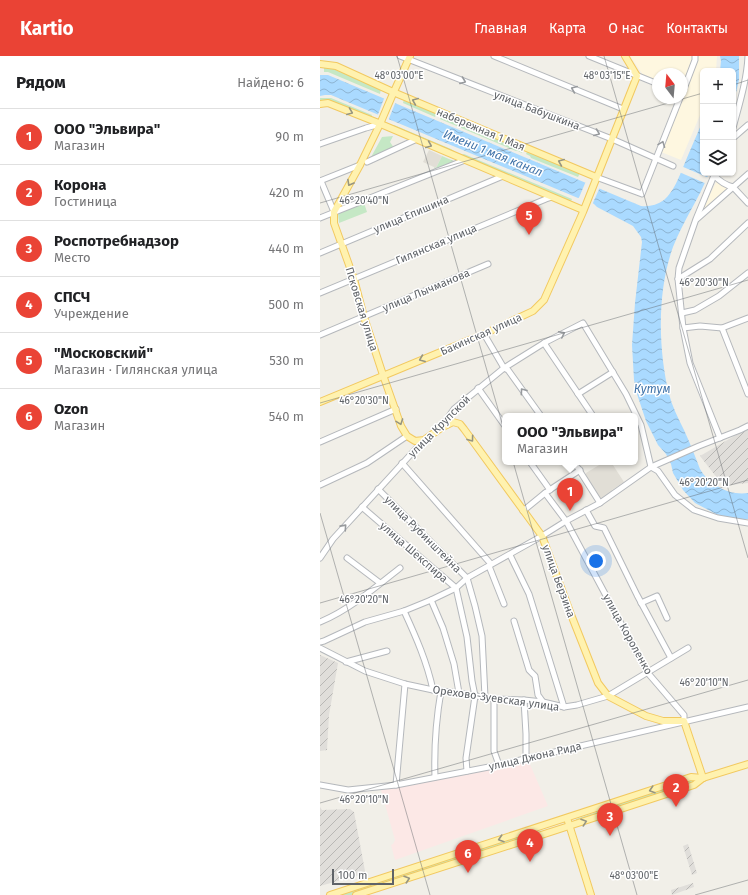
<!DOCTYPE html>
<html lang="ru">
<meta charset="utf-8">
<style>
:root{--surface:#fff;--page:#f6f6f6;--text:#202124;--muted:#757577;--line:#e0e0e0;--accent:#ea4335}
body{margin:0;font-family:"Fira Sans",sans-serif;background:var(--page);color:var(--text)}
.controls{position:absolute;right:12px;top:12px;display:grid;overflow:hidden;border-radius:6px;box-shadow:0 1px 3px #0004}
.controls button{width:36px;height:36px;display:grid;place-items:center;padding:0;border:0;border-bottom:1px solid var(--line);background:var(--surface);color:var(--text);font:20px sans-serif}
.compass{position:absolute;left:332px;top:12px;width:36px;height:36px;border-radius:50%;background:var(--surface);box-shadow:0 1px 3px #0004;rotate:344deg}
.scale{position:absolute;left:12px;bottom:10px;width:62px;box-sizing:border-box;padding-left:4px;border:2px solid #5f6368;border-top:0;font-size:11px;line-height:14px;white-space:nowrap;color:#5f6368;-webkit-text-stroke:3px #fff;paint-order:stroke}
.you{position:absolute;left:276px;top:505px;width:14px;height:14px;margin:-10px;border:3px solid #fff;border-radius:50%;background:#1a73e8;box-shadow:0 0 0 6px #1a73e833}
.badge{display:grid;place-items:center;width:26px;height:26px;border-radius:50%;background:var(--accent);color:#fff;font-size:13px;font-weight:700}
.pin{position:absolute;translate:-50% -33px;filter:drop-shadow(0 1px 2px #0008)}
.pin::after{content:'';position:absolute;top:21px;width:14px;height:12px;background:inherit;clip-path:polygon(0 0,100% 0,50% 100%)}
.popup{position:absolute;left:182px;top:357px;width:136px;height:52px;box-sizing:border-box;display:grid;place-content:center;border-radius:6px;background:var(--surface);filter:drop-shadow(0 1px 3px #0005);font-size:13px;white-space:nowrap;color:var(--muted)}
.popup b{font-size:15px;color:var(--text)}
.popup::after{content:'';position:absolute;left:50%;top:100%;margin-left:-8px;border:8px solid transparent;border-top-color:var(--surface)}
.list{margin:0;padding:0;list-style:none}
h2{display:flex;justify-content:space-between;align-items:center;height:52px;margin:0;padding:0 16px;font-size:17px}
h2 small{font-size:13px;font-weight:400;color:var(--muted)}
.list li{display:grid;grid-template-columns:26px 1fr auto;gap:12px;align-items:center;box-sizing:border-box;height:56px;padding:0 16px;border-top:1px solid var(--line)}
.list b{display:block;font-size:15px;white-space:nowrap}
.list p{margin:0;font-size:13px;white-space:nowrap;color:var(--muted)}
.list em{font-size:13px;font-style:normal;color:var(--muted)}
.icon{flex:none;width:22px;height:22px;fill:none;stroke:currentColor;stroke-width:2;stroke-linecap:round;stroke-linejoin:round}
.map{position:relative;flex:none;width:428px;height:839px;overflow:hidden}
header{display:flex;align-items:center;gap:24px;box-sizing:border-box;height:56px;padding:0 20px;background:var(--accent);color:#fff}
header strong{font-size:19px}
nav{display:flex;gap:22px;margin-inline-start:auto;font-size:14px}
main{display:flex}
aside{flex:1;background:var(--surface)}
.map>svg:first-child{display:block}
.commercial{fill:#fef7e0}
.industrial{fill:url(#industrial-furrows)}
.education{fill:#e1ded6}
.medical{fill:#fce8e6}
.green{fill:#c5e8c5}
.park{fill:url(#park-crowns)}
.water{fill:url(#water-waves)}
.pier{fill:#f1efe8}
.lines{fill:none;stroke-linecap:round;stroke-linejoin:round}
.minor-casing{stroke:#b5b8bc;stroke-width:7}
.major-casing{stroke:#f2c960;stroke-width:8}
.minor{stroke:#fff;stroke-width:5}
.major{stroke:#fff2af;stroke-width:6}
.oneway{stroke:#979a9d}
.oneway2{stroke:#979581}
.ticks{fill:none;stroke:#5f6368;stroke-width:1;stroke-opacity:0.45}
.labels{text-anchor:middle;stroke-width:3;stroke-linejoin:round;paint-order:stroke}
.street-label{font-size:11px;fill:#5f6368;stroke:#fff}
.water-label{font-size:12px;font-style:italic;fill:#4174aa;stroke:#fff}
.ticks-label{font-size:10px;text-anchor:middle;fill:#5f6368;stroke:#fff;stroke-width:3;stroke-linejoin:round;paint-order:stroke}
</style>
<header>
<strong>Kartio</strong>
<nav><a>Главная</a><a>Карта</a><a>О нас</a><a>Контакты</a></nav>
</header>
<main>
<aside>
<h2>Рядом<small>Найдено: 6</small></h2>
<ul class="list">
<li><span class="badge">1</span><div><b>ООО &quot;Эльвира&quot;</b><p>Магазин</p></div><em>90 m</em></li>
<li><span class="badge">2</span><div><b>Корона</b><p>Гостиница</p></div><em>420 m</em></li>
<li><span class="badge">3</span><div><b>Роспотребнадзор</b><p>Место</p></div><em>440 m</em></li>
<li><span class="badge">4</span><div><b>СПСЧ</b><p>Учреждение</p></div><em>500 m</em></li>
<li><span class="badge">5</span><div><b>&quot;Московский&quot;</b><p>Магазин · Гилянская улица</p></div><em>530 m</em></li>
<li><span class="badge">6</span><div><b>Ozon</b><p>Магазин</p></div><em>540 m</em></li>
</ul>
</aside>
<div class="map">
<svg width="428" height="839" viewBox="0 0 428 839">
<defs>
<pattern id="industrial-furrows" width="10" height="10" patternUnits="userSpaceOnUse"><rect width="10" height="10" fill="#e0deda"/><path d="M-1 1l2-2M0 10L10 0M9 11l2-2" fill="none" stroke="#b9b8b5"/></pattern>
<pattern id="park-crowns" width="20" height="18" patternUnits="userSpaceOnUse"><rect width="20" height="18" fill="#c5e8c5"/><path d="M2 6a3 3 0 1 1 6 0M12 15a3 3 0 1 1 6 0" fill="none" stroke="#a3c0a4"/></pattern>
<pattern id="water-waves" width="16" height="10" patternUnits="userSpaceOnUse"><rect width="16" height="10" fill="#aadaff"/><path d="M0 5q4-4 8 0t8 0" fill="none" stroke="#8eb4d2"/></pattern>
</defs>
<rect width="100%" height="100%" fill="#f1efe8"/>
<g class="commercial">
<path d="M310,0H373V4L362,31V18H338V24L323,19Z"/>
<path d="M379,0H397L396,15H383V52L361,104L341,96Z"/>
<path d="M399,120L404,126L413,129L382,155Z"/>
</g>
<g class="industrial">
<path d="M428,372V427L410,429L401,427L380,400Z"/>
<path d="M0,599L18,607L9,659L7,694L0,695Z"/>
<path d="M0,751L2,754L30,753L34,756L45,815L43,818L0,830Z"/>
<path d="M368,788L377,817L372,819L363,790Z"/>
<path d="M373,827L374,831L352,839L351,834Z"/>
</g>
<g class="education">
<path d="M109,94L122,100L116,112L103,106Z"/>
<path d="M284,406H291L304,426L292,434L293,437L283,443L279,442L265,419L266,418V417Z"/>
</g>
<path class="medical" d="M209,706L228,750L75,804L71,789L73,788L75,784L61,734L175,713Z"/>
<g class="green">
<path d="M4,11L11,12L61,33L60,38L8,16H4Z"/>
<path d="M0,42H11L52,59L51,62L0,46Z"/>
<path d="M84,43L115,56L116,59L115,61L83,47Z"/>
<path d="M124,60L203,94L202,97L198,95H196L120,63L121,61Z"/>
<path d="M74,69L131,93L134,95L133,97L73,72Z"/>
<path d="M73,80L70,86L74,92L50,103L62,81Z"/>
<path d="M207,96L260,117L258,121L211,102L210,100L206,98Z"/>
<path d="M144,98L252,143L251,145H247L140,101L141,99Z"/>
<path d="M44,147L47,156L19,167L18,157Z"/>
<path d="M371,723L374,724V726L256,765V763L283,754L293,748Z"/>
<path d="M195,781L198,782L197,785L32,839H20Z"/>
</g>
<path class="park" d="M122,100L136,106L116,115L114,111L116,112Z"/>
<g class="water">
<path d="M400,0H419V24L413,49V15H400L401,5Z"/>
<path d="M0,19H8L321,150C329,151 337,149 344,144C354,135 359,121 364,109C370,94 377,79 383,64V117H389C379,143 363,165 353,191C337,235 338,293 349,338C352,350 358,362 364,374C370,387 375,400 380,413C389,429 410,440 428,437V463H416L396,458L375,447L363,434L353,417L351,408L346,398L338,389L326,365L317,338L314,324L312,289L315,247L322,186L321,181L313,170L277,151L274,148L263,141L258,142L11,39H5L0,40Z"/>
</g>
<g class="pier">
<path d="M65,40L76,45L68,65L57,61Z"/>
<path d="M361,110L389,122L387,128L359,116Z"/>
<path d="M266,125L280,131L272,149L262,143L258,144Z"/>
</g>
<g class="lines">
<defs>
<g id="minor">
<path d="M80,0L292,83L353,110"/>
<path d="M174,0L303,53"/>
<path d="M269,0L338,28"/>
<path d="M362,38L375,4V0"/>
<path d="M413,72C419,49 427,24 428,0"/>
<path d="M413,82L428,69"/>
<path d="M0,88L46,72L60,68"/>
<path d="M47,106L97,83"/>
<path d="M395,117L376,163L359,212L358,223L363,272L370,307L400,382"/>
<path d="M394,119C400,126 405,129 413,131"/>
<path d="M276,121L322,138L360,42"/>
<path d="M0,125L40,109"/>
<path d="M1,125L14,156"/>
<path d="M413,131L428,147"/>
<path d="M0,162L145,104"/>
<path d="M377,163L428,118"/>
<path d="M0,197L183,120"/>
<path d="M358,223L390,203L428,167"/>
<path d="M0,237L226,143L232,141"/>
<path d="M362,257L375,254L399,240L428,217"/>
<path d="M363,272L380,270L402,272L428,262"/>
<path d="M402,272L428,338"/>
<path d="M164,278L184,312L188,314L221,360"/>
<path d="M0,279L168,208"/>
<path d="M224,287L273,360"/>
<path d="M158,332L185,370"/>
<path d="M258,338L293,316"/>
<path d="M121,371L134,353L184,312L224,287L263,267L306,338L321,369L331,411"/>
<path d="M0,386L76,353"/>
<path d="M210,406L230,434"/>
<path d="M254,406L280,447"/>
<path d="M82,407L171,508"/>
<path d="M331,411L338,415L355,439L374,454L398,462L428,467"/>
<path d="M0,429L47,407L87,380"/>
<path d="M58,433L147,522L155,550L162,580L165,641"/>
<path d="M225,437L246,465L327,616L364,659V665"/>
<path d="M42,451L136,532L147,581L152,625L155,640L146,702L147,715"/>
<path d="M266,454L275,470L284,472L317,539L351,602"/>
<path d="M203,455L225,437L260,414"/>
<path d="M190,499L209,538L244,651"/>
<path d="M0,502L13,483L104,384"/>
<path d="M27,502L60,527"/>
<path d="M169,510L184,548"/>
<path d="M111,544L123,572L134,608L139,637"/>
<path d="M321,547L337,540L347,562"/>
<path d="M84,555C96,581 107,606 113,634"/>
<path d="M194,565L209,614L215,620L218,639L223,646"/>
<path d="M0,566C29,554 56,531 80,512"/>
<path d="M0,586L4,585L45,566L84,555L111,544L136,532L147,522L222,480L246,465L280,447L331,411L379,390L420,374L428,370"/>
<path d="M0,592L45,615L85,628L113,634L139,637L174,643L204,644L223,646L244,651L257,649L288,640L368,592"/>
<path d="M26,606L67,595"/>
<path d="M174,643V695L179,709"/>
<path d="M204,644L206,678V703"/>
<path d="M115,721C114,692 116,664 121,635"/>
<path d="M0,729L28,734L76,729L179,709L428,651"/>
<path d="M76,729L85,628"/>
</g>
<g id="major">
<path d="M90,0L72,40L60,68L40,109L14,156V167L34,223L44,261L63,319L81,370L87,380L95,385L104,384L121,372L133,366L140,368L144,373L222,480L250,556L278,627L288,640L326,660L343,665H364L383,722"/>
<path d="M0,8L16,10L73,36L276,121"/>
<path d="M0,48L8,47L56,66L263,154"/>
<path d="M0,346L164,278L213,255L224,244L263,156L317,20L305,0"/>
<path d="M247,762L271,839"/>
<path d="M10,839L371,721L383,722"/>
<path d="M36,839L249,770L374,729L383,722L428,708"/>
</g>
</defs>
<use href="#minor" class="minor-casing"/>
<use href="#major" class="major-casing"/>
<use href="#minor" class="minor"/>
<use href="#major" class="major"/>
</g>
<defs><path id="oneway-chevron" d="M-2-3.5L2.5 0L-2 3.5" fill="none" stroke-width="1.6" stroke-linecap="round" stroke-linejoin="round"/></defs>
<g class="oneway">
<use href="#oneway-chevron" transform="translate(143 25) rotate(21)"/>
<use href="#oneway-chevron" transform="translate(254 33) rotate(-158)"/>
<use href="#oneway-chevron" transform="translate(277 77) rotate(21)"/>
<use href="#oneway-chevron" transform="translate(342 88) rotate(-69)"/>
<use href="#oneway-chevron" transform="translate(242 278) rotate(-27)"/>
<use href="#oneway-chevron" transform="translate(203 335) rotate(-126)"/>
<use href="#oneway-chevron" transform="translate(24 471) rotate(-48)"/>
</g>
<g class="oneway2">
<use href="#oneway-chevron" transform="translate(95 45) rotate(-157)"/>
<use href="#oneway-chevron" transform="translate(30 56) rotate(22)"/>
<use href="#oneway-chevron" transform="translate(109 89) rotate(23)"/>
<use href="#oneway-chevron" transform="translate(241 106) rotate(-157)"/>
<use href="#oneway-chevron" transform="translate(30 127) rotate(119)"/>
<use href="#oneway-chevron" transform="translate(102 303) rotate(158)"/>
<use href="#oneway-chevron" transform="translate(80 366) rotate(70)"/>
<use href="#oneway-chevron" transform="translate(151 383) rotate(54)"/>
<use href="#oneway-chevron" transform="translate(332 734) rotate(162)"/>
<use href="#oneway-chevron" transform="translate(264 766) rotate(-19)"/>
<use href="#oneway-chevron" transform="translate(181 783) rotate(162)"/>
<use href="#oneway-chevron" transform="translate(87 823) rotate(-18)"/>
</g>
<path class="ticks" d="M77,0L317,839M284,0L428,502M413,29L428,24M0,147L383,37M0,347L428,224M0,457L110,839M0,547L428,424M0,747L428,624M375,839L428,824"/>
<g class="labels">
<g class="street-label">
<text transform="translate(217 54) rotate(21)" y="4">улица Бабушкина</text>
<text transform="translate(161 73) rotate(23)" y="4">набережная 1 Мая</text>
<text transform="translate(91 158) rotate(-23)" y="4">улица Епишина</text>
<text transform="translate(116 188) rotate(-23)" y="4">Гилянская улица</text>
<text transform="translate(106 234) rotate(-23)" y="4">улица Лычманова</text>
<text transform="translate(42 253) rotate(73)" y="4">Псковская улица</text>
<text transform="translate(161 278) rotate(-24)" y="4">Бакинская улица</text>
<text transform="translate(119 370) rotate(-45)" y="4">улица Крупской</text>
<text transform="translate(103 478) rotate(45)" y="4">улица Рубинштейна</text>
<text transform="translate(94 496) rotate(41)" y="4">улица Шекспира</text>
<text transform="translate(239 525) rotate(70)" y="4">улица Берзина</text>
<text transform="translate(308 578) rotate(61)" y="4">улица Короленко</text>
<text transform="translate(176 642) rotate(8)" y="4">Орехово-Зуевская улица</text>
<text transform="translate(215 700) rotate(-13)" y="4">улица Джона Рида</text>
</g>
<g class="water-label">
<text transform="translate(173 97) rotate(22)" y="4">Имени 1 мая канал</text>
<text x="332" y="337">Кутум</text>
</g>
</g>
<g class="ticks-label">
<text x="79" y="23">48°03'00"E</text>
<text x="287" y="23">48°03'15"E</text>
<text x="44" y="148">46°20'40"N</text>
<text x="384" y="230">46°20'30"N</text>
<text x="44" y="348">46°20'30"N</text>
<text x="384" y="430">46°20'20"N</text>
<text x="44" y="547">46°20'20"N</text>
<text x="384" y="630">46°20'10"N</text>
<text x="44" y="747">46°20'10"N</text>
<text x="314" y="823">48°03'00"E</text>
</g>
</svg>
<div class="controls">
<button>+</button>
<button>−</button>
<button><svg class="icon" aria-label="layers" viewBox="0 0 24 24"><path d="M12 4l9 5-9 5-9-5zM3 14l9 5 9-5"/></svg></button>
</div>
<svg class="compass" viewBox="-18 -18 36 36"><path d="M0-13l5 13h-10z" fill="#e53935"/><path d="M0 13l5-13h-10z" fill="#757577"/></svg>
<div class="scale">100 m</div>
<div class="you"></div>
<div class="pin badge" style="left:250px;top:455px">1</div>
<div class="popup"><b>ООО &quot;Эльвира&quot;</b>Магазин</div>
<div class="pin badge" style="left:356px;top:751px">2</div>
<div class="pin badge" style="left:290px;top:780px">3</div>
<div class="pin badge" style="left:210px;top:806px">4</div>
<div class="pin badge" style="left:209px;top:179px">5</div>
<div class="pin badge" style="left:148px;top:817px">6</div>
</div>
</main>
